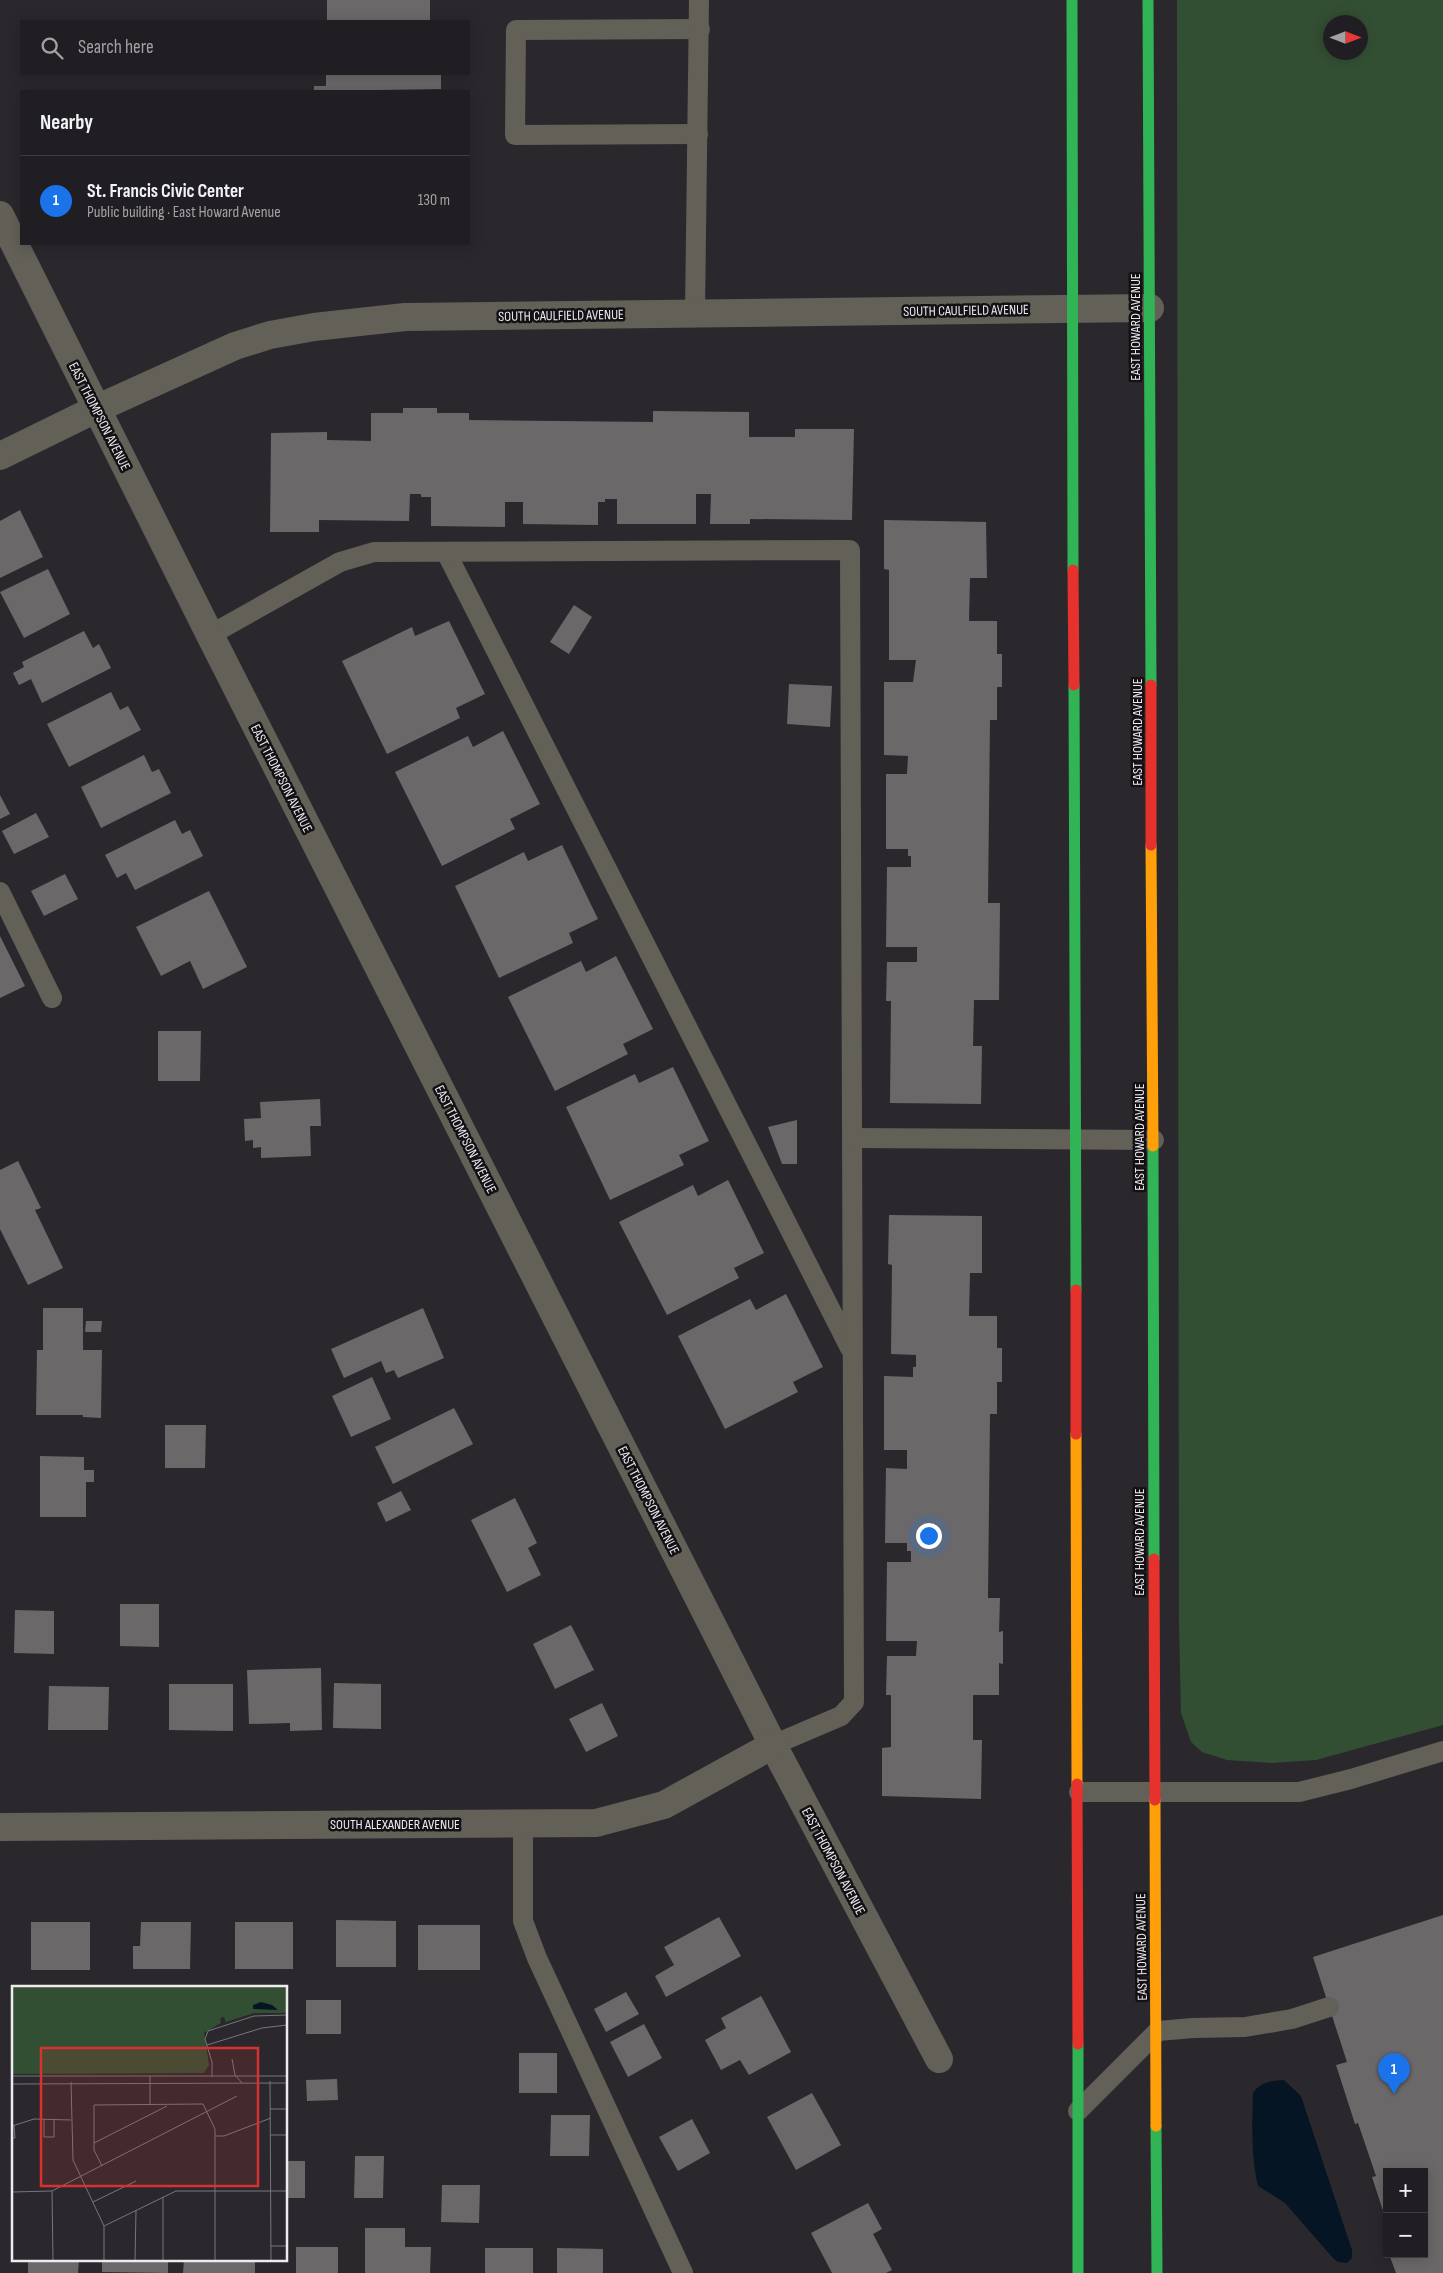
<!DOCTYPE html>
<meta charset="utf-8">
<style>
:root{--surface:#201e22;--page:#28272a;--text:#f1f3f6;--muted:#a2a2a5;--line:#3d3c40;--accent:#1a73e8}
body{margin:0;font-family:"Sofia Sans Condensed",sans-serif;background:var(--page);color:var(--text)}
.controls{position:absolute;right:15px;bottom:15px;display:grid;overflow:hidden;border-radius:0px;box-shadow:0 2px 12px #0003}
.controls button{width:45px;height:45px;display:grid;place-items:center;padding:0;border:0;border-bottom:1px solid var(--line);background:var(--surface);color:var(--text);font:25px sans-serif}
.compass{position:absolute;left:1323px;top:15px;width:45px;height:45px;border-radius:50%;background:var(--surface);box-shadow:0 2px 12px #0003;rotate:90deg}
.you{position:absolute;left:928px;top:1535px;width:18px;height:18px;margin:-12px;border:4px solid #fff;border-radius:50%;background:#1a73e8;box-shadow:0 0 0 8px #1a73e833}
.badge{display:grid;place-items:center;width:32px;height:32px;border-radius:50%;background:var(--accent);color:#fff;font-size:16px;font-weight:700}
.pin{position:absolute;translate:-50% -41px;filter:drop-shadow(0 1px 2px #0008)}
.pin::after{content:'';position:absolute;top:26px;width:18px;height:15px;background:inherit;clip-path:polygon(0 0,100% 0,50% 100%)}
.list{margin:0;padding:0;list-style:none}
h2{display:flex;justify-content:space-between;align-items:center;height:65px;margin:0;padding:0 20px;font-size:21px}
h2 small{font-size:16px;font-weight:400;color:var(--muted)}
.list li{display:grid;grid-template-columns:32px 1fr auto;gap:15px;align-items:center;box-sizing:border-box;height:90px;padding:0 20px;border-top:1px solid var(--line)}
.list b{display:block;font-size:19px;white-space:nowrap}
.list p{margin:0;font-size:16px;white-space:nowrap;color:var(--muted)}
.list em{font-size:16px;font-style:normal;color:var(--muted)}
.icon{flex:none;width:28px;height:28px;fill:none;stroke:currentColor;stroke-width:2;stroke-linecap:round;stroke-linejoin:round}
.map{position:relative;flex:none;width:1443px;height:2273px;overflow:hidden}
.search{position:absolute;background:var(--surface);box-shadow:0 2px 12px #0003;left:20px;top:20px;width:450px;height:55px;display:flex;align-items:center;gap:12px;box-sizing:border-box;padding:0 18px;border-radius:0px;color:var(--muted);font-size:19px}
.panel{position:absolute;background:var(--surface);box-shadow:0 2px 12px #0003;left:20px;top:90px;width:450px;height:155px;border-radius:0px}
.map>svg:first-child{display:block}
.green{fill:#334f33;fill-rule:evenodd}
.water{fill:#061523}
.building{fill:#6b686a}
.lines{fill:none;stroke-linecap:round;stroke-linejoin:round}
.lane{stroke:#636058;stroke-width:20}
.street{stroke:#636058;stroke-width:28}
.fast{stroke:#30b455;stroke-width:11}
.slow{stroke:#ff9f0a;stroke-width:11}
.jam{stroke:#e5322d;stroke-width:11}
.labels{text-anchor:middle;stroke-width:5;stroke-linejoin:round;paint-order:stroke}
.street-label{font-size:14px;fill:#eeebf0;stroke:#131114}
.inset-road{fill:none;stroke:#79767b;stroke-width:1}
.view{fill:#d73232;fill-opacity:0.15;stroke:#d73232;stroke-width:2.5}
.inset-edge{fill:none;stroke:#eeebf0;stroke-width:2.5}
</style>
<div class="map">
<svg width="1443" height="2273" viewBox="0 0 1443 2273">
<rect width="100%" height="100%" fill="#2b282d"/>
<path class="green" d="M1177,0H1443V1725L1316,1760L1272,1763L1227,1760L1202,1752L1191,1742L1181,1713L1179,1620ZM1330,22H1360V52H1330Z"/>
<path class="water" d="M1284,2080L1301,2096L1352,2250V2258L1347,2263L1338,2262L1333,2258L1285,2203L1258,2186C1251,2156 1252,2123 1253,2093C1261,2081 1271,2081 1284,2080Z"/>
<g class="building">
<rect x="327" y="0" width="103" height="21"/>
<path d="M326,74H441V89L314,91V86H326Z"/>
<path d="M403,408H437V413H469V420L653,422V411L749,412V437H795V429H854L852,520L750,519V524H710L711,494H696V524H617V499H605V502H598V525L523,524V502H505V527L431,526V497H421V494H410L409,521L319,520V532H270L271,433L327,432V440L371,441V413H403Z"/>
<path d="M20,510L43,557L0,578V521Z"/>
<path d="M884,520L986,522L987,578H970L969,621H997V654H1002V687H997V720H990L988,903H1000L999,1000H974L973,1046H982L981,1104L890,1103L891,1001H886L887,962H917V947H886L887,867H911V856H908V849H886V774H907L908,756L884,755V682H913L916,660H889V570L884,569Z"/>
<path d="M48,569L70,614L24,638L0,592Z"/>
<path d="M574,605L592,617L569,654L550,642Z"/>
<path d="M449,621L485,694L456,708L460,718L387,754L342,661L412,627L415,636Z"/>
<path d="M84,631L93,648L99,644L111,668L42,703L31,679L19,685L13,673L24,667L22,662Z"/>
<path d="M789,684L832,686L830,727L787,724Z"/>
<path d="M111,692L120,710L128,706L141,730L69,767L47,724Z"/>
<path d="M503,731L540,804L510,819L515,829L442,866L395,772L468,736L473,747Z"/>
<path d="M144,755L152,772L159,769L171,793L101,828L81,787Z"/>
<path d="M0,795L10,814L0,819Z"/>
<path d="M36,813L49,837L14,854L2,831Z"/>
<path d="M175,820L182,834L190,830L203,856L135,890L126,873L117,878L105,855Z"/>
<path d="M562,845L598,919L569,933L573,943L499,978L455,886L524,852L528,861Z"/>
<path d="M65,874L78,899L44,916L31,891Z"/>
<path d="M209,891L247,967L203,989L190,961L161,976L136,927Z"/>
<path d="M0,936L25,986L0,998Z"/>
<path d="M616,956L653,1029L623,1044L628,1054L555,1091L508,997L581,961L586,972Z"/>
<path d="M158,1031H201L200,1081H158Z"/>
<path d="M673,1067L709,1141L679,1155L684,1165L610,1200L566,1107L635,1074L639,1083Z"/>
<path d="M320,1099L321,1126H310L311,1156L261,1158V1147L253,1148V1140L245,1141L244,1119L261,1118L260,1102Z"/>
<path d="M797,1120V1164H782L768,1127Z"/>
<path d="M18,1161L41,1208L35,1210L63,1268L28,1285L0,1229V1170Z"/>
<path d="M728,1180L764,1253L734,1268L739,1278L667,1315L619,1222L693,1185L698,1196Z"/>
<path d="M889,1215L982,1216V1273H970L969,1316H997V1348H1002V1382H997V1414H990L988,1598H1000L999,1632L1003,1631V1664L999,1663V1695H973V1740H982L981,1799L882,1796V1748L891,1747V1695H886L887,1656H916L917,1641H886L887,1562H911V1551H907V1543H885L886,1468L907,1469V1450H884V1376L913,1377V1367H916V1355L891,1354L892,1265L888,1264Z"/>
<path d="M786,1294L823,1367L793,1382L798,1392L725,1429L678,1336L750,1299L756,1310Z"/>
<path d="M43,1308H83V1350H102L101,1418L83,1417V1415H36L37,1350H43Z"/>
<path d="M423,1308L444,1358L398,1378L394,1370L386,1373L381,1361L344,1378L331,1349Z"/>
<path d="M86,1321H102L101,1332H85Z"/>
<path d="M372,1377L391,1419L351,1437L332,1396Z"/>
<path d="M454,1408L473,1444L393,1484L375,1447Z"/>
<path d="M165,1425H206L205,1468H165Z"/>
<path d="M40,1456L84,1457V1470H94V1482H86V1517H40Z"/>
<path d="M401,1491L411,1510L386,1522L377,1503Z"/>
<path d="M515,1498L537,1543L528,1548L541,1575L507,1592L471,1520Z"/>
<path d="M120,1604H159V1647L120,1646Z"/>
<path d="M15,1610L54,1611V1654L14,1653Z"/>
<path d="M571,1625L594,1670L555,1689L533,1644Z"/>
<path d="M321,1668L322,1730L290,1731V1723L249,1724L247,1670Z"/>
<path d="M334,1683L381,1684V1729L333,1728Z"/>
<path d="M169,1684H233V1731L169,1730Z"/>
<path d="M49,1686L109,1687L108,1730H48Z"/>
<path d="M602,1703L618,1736L586,1752L569,1719Z"/>
<path d="M1443,1915V2273H1396L1389,2254H1424V2172H1387L1386,2220L1372,2177L1376,2176L1358,2123L1355,2124L1336,2065L1347,2062L1313,1957Z"/>
<path d="M719,1917L741,1956L666,1997L655,1976L674,1965L664,1947Z"/>
<path d="M336,1920L396,1921V1967H336Z"/>
<rect x="31" y="1922" width="59" height="48"/>
<path d="M141,1922H191L190,1969H133V1946H140Z"/>
<rect x="235" y="1922" width="58" height="47"/>
<rect x="418" y="1925" width="62" height="45"/>
<path d="M626,1992L639,2014L606,2032L594,2009Z"/>
<path d="M761,1996L791,2052L749,2075L740,2060L721,2070L705,2040L726,2028L721,2018Z"/>
<rect x="306" y="2000" width="35" height="34"/>
<path d="M644,2024L662,2058L628,2077L610,2042Z"/>
<rect x="519" y="2053" width="38" height="40"/>
<path d="M337,2079L338,2100L307,2101L306,2080Z"/>
<path d="M812,2093L841,2145L796,2170L767,2117Z"/>
<path d="M551,2115H590L589,2156H550Z"/>
<path d="M692,2119L710,2153L678,2171L659,2137Z"/>
<path d="M355,2156H384L383,2198H354Z"/>
<rect x="286" y="2161" width="19" height="37"/>
<path d="M442,2185H480L479,2223L441,2222Z"/>
<path d="M868,2203L882,2229L873,2234L892,2270L886,2273H832L811,2233Z"/>
<path d="M365,2228H405V2247H431L430,2273H365Z"/>
<rect x="296" y="2247" width="42" height="26"/>
<rect x="485" y="2248" width="48" height="25"/>
<path d="M557,2248L603,2249V2273H557Z"/>
<path d="M28,2259H79L78,2273H28Z"/>
<path d="M102,2259H168V2273L102,2272Z"/>
<path d="M184,2259H255V2273H183Z"/>
</g>
<g class="lines">
<g class="lane">
<path d="M698,134L515,135L516,30L700,29"/>
<path d="M695,313L699,0"/>
<path d="M446,552L850,1348"/>
<path d="M210,635L340,562L374,552L850,550L854,1702L841,1716L773,1745"/>
<path d="M0,892L52,998"/>
<path d="M852,1138L1154,1140"/>
<path d="M1079,1792H1299L1351,1779L1443,1751"/>
<path d="M523,1824V1921L537,1958L683,2273"/>
<path d="M1078,2111L1158,2031L1193,2028L1245,2027L1292,2019L1329,2007"/>
</g>
<g class="street">
<path d="M0,215L210,635L773,1745L939,2059"/>
<path d="M0,456L96,409L235,346L270,335L314,327L405,317L1150,308"/>
<path d="M0,1827L596,1823L664,1805L773,1745"/>
</g>
<g class="fast">
<path d="M1072,0L1073,570"/>
<path d="M1148,0L1151,685"/>
<path d="M1074,685L1076,1290"/>
<path d="M1153,1146L1154,1559"/>
<path d="M1078,2044V2273"/>
<path d="M1156,2126L1157,2273"/>
</g>
<g class="slow">
<path d="M1151,845L1153,1146"/>
<path d="M1076,1434L1077,1784"/>
<path d="M1155,1800L1156,2126"/>
</g>
<g class="jam">
<path d="M1073,570L1074,685"/>
<path d="M1151,685V845"/>
<path d="M1076,1290V1434"/>
<path d="M1154,1559L1155,1800"/>
<path d="M1077,1784L1078,2044"/>
</g>
</g>
<g class="labels">
<g class="street-label">
<text transform="translate(966 310) rotate(-1)" y="5">SOUTH CAULFIELD AVENUE</text>
<text transform="translate(561 315) rotate(-1)" y="5">SOUTH CAULFIELD AVENUE</text>
<text transform="translate(1135 327) rotate(-90)" y="5">EAST HOWARD AVENUE</text>
<text transform="translate(100 416) rotate(63)" y="5">EAST THOMPSON AVENUE</text>
<text transform="translate(1137 732) rotate(-90)" y="5">EAST HOWARD AVENUE</text>
<text transform="translate(282 778) rotate(63)" y="5">EAST THOMPSON AVENUE</text>
<text transform="translate(1139 1137) rotate(-90)" y="5">EAST HOWARD AVENUE</text>
<text transform="translate(466 1139) rotate(63)" y="5">EAST THOMPSON AVENUE</text>
<text transform="translate(649 1500) rotate(63)" y="5">EAST THOMPSON AVENUE</text>
<text transform="translate(1139 1542) rotate(-90)" y="5">EAST HOWARD AVENUE</text>
<text x="395" y="1829">SOUTH ALEXANDER AVENUE</text>
<text transform="translate(834 1861) rotate(62)" y="5">EAST THOMPSON AVENUE</text>
<text transform="translate(1141 1947) rotate(-91)" y="5">EAST HOWARD AVENUE</text>
</g>
</g>
<g transform="translate(12 1986)">
<rect width="275" height="275" fill="#2b282d"/>
<path d="M0,0H275V27H242L214,36L212,31L208,32L209,37L192,47L197,79L192,87L0,88Z" fill="#334f33"/>
<path d="M249,16L260,19L266,24L241,23V19Z" fill="#061523"/>
<path class="inset-road" d="M195,59L250,42L275,39M220,73L223,89L230,97M0,90H275M200,91V76L193,53L196,45L242,30L275,29M258,95L259,275M59,96L61,174L92,240V275M0,98L275,97M138,119V90M258,123H275M32,133V151H42V133M0,140L22,133L59,134M259,149H275M203,150H212L259,132M0,152H3L2,140M82,157L155,120M90,180L82,164V119L191,118L203,143V275M40,205L41,275M0,206L40,205L225,110M81,216L124,195M92,240L164,205H275M259,260H275M123,275L124,224M151,275V211"/>
<path class="view" d="M29,62H246V200H29Z"/>
<rect width="275" height="275" class="inset-edge"/>
</g>
</svg>
<div class="controls">
<button>+</button>
<button>−</button>
</div>
<svg class="compass" viewBox="-18 -18 36 36"><path d="M0-13l5 13h-10z" fill="#e53935"/><path d="M0 13l5-13h-10z" fill="#a2a2a5"/></svg>
<div class="you"></div>
<div class="pin badge" style="left:1394px;top:2094px">1</div>
<div class="search"><svg class="icon" aria-label="search" viewBox="0 0 24 24"><circle cx="10" cy="10" r="6"/><path d="M15 15l6 6"/></svg>Search here</div>
<section class="panel">
<h2>Nearby<small></small></h2>
<ul class="list">
<li><span class="badge">1</span><div><b>St. Francis Civic Center</b><p>Public building · East Howard Avenue</p></div><em>130 m</em></li>
</ul>
</section>
</div>
